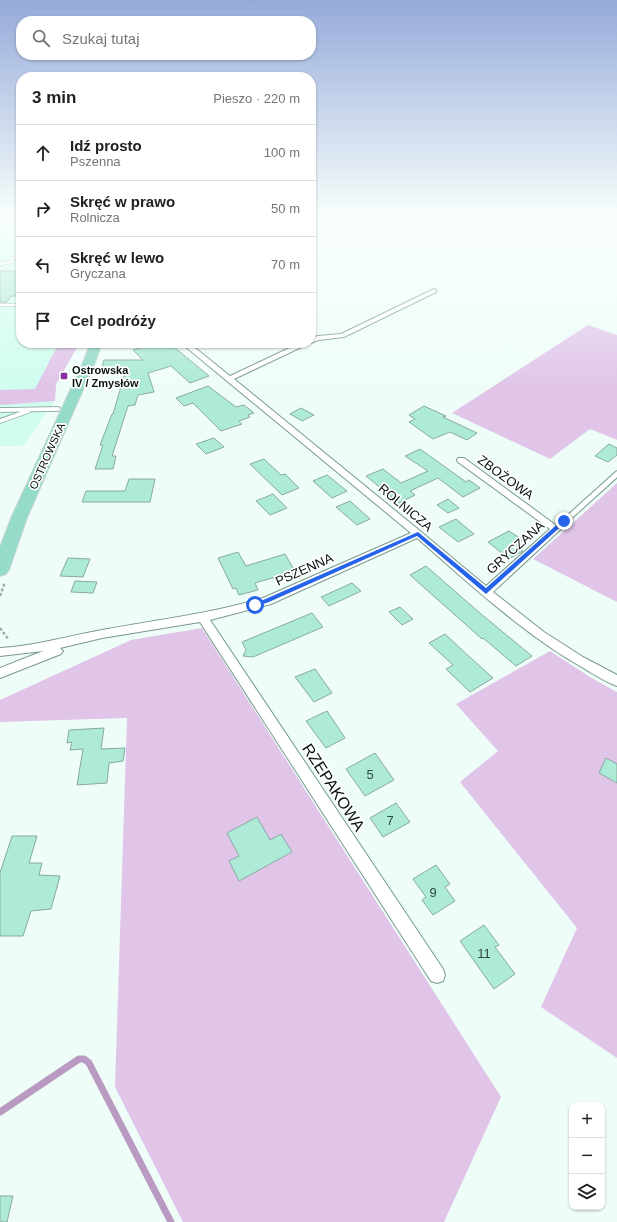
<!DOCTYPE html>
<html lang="pl">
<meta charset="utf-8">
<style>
:root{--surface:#fff;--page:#f2f2f2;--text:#202124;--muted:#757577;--line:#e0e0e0}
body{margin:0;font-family:Arial,sans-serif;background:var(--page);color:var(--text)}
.controls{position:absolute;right:12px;bottom:12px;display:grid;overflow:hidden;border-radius:8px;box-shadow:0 1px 3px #0004}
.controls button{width:36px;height:36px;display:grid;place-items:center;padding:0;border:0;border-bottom:1px solid var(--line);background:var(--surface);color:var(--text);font:20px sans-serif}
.stop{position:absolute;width:12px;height:12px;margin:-9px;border:3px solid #2563eb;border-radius:50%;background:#fff}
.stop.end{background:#2563eb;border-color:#fff;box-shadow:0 1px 4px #0008}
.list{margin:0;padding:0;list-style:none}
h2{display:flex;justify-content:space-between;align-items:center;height:52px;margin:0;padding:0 16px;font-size:17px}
h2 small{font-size:13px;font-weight:400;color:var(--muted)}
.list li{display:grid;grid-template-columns:26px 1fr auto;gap:12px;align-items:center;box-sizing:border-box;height:56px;padding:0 16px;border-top:1px solid var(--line)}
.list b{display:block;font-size:15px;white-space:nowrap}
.list p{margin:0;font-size:13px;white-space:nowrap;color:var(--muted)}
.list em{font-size:13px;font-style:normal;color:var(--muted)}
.icon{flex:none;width:22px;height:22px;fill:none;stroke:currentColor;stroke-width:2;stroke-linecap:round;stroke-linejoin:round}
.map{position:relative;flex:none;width:617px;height:1222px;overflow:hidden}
.search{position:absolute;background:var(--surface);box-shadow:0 1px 3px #0004;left:16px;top:16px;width:300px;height:44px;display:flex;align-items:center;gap:10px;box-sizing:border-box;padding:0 14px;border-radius:16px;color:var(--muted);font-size:15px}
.panel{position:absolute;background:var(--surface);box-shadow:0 1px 3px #0004;left:16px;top:72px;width:300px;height:276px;border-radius:16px}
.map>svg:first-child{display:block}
.built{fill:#d0fdef}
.green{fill:#e0c5e9}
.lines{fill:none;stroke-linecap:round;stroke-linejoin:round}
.stream{stroke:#b99ac2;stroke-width:7}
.building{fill:#adead8;stroke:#89aaa0}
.service-far2-casing{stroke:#78998e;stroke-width:4}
.service-far1-casing{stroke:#78998e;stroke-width:5.5}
.service-casing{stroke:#78998e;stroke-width:7}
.minor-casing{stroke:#78998e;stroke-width:2}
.primary-casing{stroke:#d7d9d9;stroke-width:2}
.path{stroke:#a2b0ac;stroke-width:2.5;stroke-dasharray:3 2;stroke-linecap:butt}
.service-far2{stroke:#fff;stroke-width:3}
.service-far1{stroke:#fff;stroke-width:4}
.service{stroke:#fff;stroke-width:5}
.minor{fill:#fff;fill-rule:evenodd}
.primary{fill:#94dbca;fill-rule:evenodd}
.route{fill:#2563eb}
.poi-dot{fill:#86309d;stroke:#fff;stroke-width:1.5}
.labels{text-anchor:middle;stroke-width:3.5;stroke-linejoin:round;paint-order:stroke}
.far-poi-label{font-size:11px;font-weight:bold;fill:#071410;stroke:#fff;text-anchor:start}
.far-street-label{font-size:11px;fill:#071410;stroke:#fff}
.street-label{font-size:13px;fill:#071410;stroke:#fff}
.near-number-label{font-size:13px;fill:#304a42}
.near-street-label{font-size:16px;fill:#071410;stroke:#fff}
</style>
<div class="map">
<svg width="617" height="1222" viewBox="0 0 617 1222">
<rect width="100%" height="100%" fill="#effdf9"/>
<path class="built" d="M0,214H21V343H78V346L56,384L55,401L23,446H0Z"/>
<g class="green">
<path d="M588,325L617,335V440L590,429L550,459L452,413Z"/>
<path d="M59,343H78V346L56,384L55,401L0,405V390L35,389Z"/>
<path d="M617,483V602L533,559Z"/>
<path d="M202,628L501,1097L444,1222H183L115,1087L127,718L0,722V700L131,640Z"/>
<path d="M550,651L590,677L617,692V1058L541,1007L577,928L460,782L498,751L456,704Z"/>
</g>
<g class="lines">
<path class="stream" d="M0,1112L79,1059H84L89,1063L171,1222"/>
</g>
<g class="building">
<path d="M0,271H21V296H11L7,302H0Z"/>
<path d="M158,343H169L209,376L190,383L171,366L148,373L154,392L138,395L135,405L128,406L112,456H116L113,469H95L103,445H100L112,414H113L125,373L100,374L104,360H143L133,350Z"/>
<path d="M208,386L236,407L244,405L254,413L248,415L250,417L239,421L242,424L221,431L193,403L184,406L176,398Z"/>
<path d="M424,406L446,416L443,417L477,433L467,440L450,432L433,439L409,422L415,419L409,415Z"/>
<path d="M301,408L314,415L302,421L290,414Z"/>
<path d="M214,438L224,447L206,454L196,444Z"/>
<path d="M609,444L617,448V455L608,462L595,456Z"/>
<path d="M420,449L466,482L469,480L480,488L463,497L438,478L410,491L415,495L399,503L366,476L383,469L401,483L428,471L405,456Z"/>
<path d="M264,459L281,475L285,474L299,488L282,495L250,464Z"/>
<path d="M327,475L347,491L332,498L313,481Z"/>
<path d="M129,479H155L150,502H82L86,491H125Z"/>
<path d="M273,494L287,508L270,515L256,501Z"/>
<path d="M448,499L459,508L448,513L437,505Z"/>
<path d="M350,501L359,509L370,519L357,525L336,507Z"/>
<path d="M456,519L474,534L458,542L439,527Z"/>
<path d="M509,531L523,540L515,545L523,551L509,559L488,542Z"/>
<path d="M238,552L246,566L285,554L296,573L284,577L283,575L255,583L258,590L239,595L236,588L233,589L218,558Z"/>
<path d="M68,558L90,559L83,577L60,576Z"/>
<path d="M426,566L481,614L532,656L516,666L483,638L482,639L410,575Z"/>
<path d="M75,581L97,582L93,593L71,592Z"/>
<path d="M352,583L361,591L329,606L321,597Z"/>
<path d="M400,607L413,619L402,625L389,612Z"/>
<path d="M312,613L323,627L253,657L243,656L246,650L242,642Z"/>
<path d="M445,634L463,651L493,678L470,692L446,669L453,665L429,643Z"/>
<path d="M315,669L332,693L314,702L295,677Z"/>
<path d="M327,711L345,738L326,748L306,721Z"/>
<path d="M104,728L101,749L125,748L123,761L109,763L107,783L77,785L83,749L70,750L72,742L67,743L69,730Z"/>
<path d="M375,753L394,780L365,796L346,769Z"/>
<path d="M606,758L617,764V783L599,773Z"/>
<path d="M396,803L410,822L383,837L370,818Z"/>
<path d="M257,817L270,840L281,834L292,852L239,881L229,861L239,856L227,833Z"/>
<path d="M12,836H37L29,863H42L39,875L60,876L51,909L31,911L23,936H0V873Z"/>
<path d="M436,865L450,884L445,887L455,901L433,915L422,900L426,897L413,879Z"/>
<path d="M484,925L499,945L495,947L515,974L494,989L460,941Z"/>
<path d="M0,1196H13L7,1222H0Z"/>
</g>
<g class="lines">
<defs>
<g id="service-far2">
<path d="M0,226H21"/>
<path d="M0,264L11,262L21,251"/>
<path d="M0,305H21"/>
</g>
<g id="service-far1">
<path d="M0,410L58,409"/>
<path d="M0,421L28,411"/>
</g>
<path id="service" d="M556,529L617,474"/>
<g id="minor">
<path d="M434,289L436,290V292L344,337L319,340L311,343V338L318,336L341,334Z"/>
<path d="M181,343H189L230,376L300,343H310L234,379L414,526L486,586L550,529L458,462L457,460L458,458H464L561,529L493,592L544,632L583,657L617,675V686C606,682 595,675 585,669C523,634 470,584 417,538L271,604L210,620L443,969L445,975L443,981L437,983L431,981L200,622L102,638L60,648L63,651L61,654L0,678V668L43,651L0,656V648C35,646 68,636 102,630C156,620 210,614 263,598L411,533Z"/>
</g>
<path id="primary" d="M90,343H102L96,360L27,518L9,570L6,574L0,576V547L11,518L84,360Z"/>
</defs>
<use href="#service-far2" class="service-far2-casing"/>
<use href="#service-far1" class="service-far1-casing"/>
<use href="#service" class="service-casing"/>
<use href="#minor" class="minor-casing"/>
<use href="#primary" class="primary-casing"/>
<g class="path">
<path d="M0,596L5,582"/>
<path d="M0,628L9,640"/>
</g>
<use href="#service-far2" class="service-far2"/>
<use href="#service-far1" class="service-far1"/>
<use href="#service" class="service"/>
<use href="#minor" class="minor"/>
<use href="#primary" class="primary"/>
</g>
<linearGradient id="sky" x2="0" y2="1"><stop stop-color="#95aad9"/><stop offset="0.56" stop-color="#f8fefc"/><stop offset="1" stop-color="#f8fefc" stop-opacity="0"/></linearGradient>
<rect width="617" height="385" fill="url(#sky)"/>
<path class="route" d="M562,520L567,521L486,594L417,536L269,602L255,607L252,605L418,532L486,588Z"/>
<rect class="poi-dot" x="60" y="372" width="8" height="8" rx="2"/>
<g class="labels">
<g class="far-poi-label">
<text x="72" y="374">Ostrowska<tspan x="72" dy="13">IV / Zmysłów</tspan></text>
</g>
<g class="far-street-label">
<text transform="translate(47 456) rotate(-66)" y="4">OSTROWSKA</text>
</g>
<g class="street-label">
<text transform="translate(506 477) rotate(36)" y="5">ZBOŻOWA</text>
<text transform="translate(406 507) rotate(40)" y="5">ROLNICZA</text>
<text transform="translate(515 547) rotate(-42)" y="5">GRYCZANA</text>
<text transform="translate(304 569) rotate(-24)" y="5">PSZENNA</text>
</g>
<g class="near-number-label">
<text x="370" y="779">5</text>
<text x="390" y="825">7</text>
<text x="433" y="897">9</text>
<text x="484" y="958">11</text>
</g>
<g class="near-street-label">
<text transform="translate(334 787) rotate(57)" y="6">RZEPAKOWA</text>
</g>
</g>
</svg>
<div class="controls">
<button>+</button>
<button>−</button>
<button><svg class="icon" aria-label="layers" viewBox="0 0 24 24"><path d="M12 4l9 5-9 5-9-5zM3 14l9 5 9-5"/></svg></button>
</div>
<div class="stop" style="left:255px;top:605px"></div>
<div class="stop end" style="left:564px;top:521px"></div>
<div class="search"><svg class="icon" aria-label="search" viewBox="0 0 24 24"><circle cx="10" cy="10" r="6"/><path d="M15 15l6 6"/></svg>Szukaj tutaj</div>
<section class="panel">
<h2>3 min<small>Pieszo · 220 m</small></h2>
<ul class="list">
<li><svg class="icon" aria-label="ahead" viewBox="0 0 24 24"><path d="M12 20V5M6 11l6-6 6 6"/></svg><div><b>Idź prosto</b><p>Pszenna</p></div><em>100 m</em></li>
<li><svg class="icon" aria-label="right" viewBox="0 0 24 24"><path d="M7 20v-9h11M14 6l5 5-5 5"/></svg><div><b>Skręć w prawo</b><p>Rolnicza</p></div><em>50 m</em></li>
<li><svg class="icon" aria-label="left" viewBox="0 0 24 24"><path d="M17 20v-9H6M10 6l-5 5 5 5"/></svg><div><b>Skręć w lewo</b><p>Gryczana</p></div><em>70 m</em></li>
<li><svg class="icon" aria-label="arrive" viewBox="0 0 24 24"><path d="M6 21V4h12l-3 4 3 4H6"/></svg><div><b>Cel podróży</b></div></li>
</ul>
</section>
</div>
